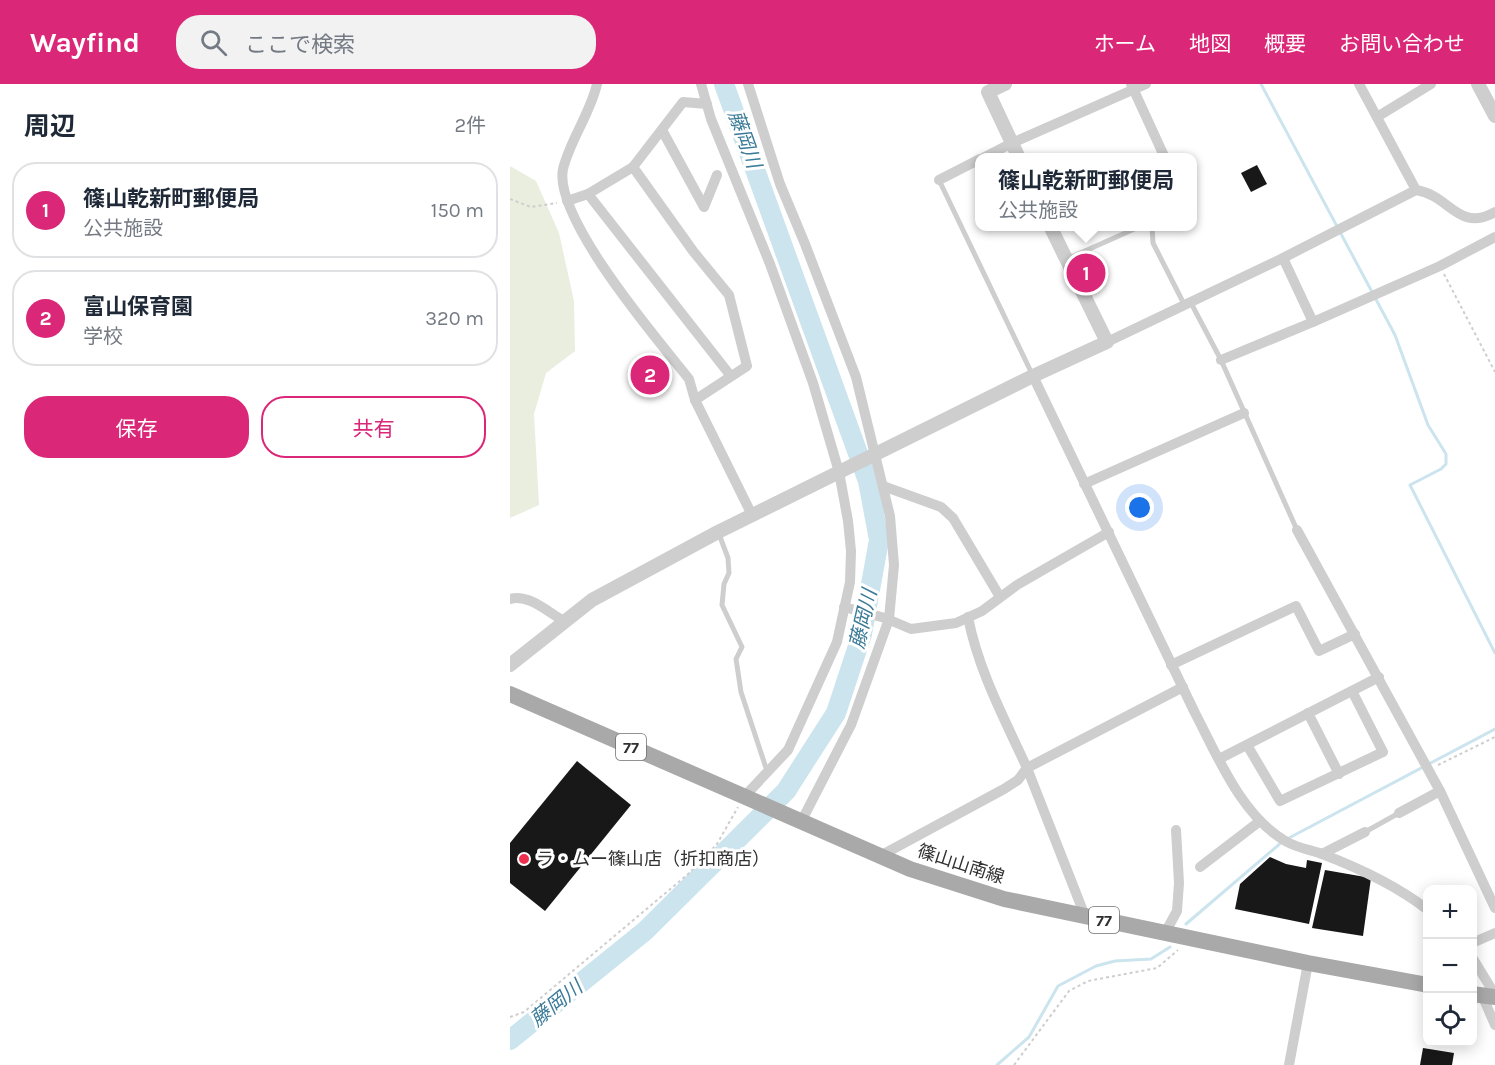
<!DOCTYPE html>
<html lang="ja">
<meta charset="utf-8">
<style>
:root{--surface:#fff;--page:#f2f2f3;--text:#1f2937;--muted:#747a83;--line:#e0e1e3;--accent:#db2777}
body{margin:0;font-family:Karla,"Noto Sans JP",sans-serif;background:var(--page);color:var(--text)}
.controls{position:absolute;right:18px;bottom:18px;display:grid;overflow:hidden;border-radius:12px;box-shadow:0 3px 15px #0003}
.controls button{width:54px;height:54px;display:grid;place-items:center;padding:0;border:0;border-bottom:2px solid var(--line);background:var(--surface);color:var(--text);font:30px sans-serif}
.you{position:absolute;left:630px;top:424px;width:21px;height:21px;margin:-15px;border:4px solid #fff;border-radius:50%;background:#1a73e8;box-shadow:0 0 0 9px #1a73e833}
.badge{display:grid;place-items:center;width:39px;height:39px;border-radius:50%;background:var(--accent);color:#fff;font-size:20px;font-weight:700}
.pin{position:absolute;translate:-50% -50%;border:3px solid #fff;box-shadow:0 2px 6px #0006}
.popup{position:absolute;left:465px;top:69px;width:222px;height:78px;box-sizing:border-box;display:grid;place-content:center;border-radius:12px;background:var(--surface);filter:drop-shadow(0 2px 4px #0005);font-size:20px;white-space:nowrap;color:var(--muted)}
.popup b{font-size:22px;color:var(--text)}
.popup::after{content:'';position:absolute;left:50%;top:100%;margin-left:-12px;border:12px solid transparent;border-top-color:var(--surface)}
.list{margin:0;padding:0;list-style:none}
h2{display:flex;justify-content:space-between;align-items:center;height:78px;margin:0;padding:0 24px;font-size:26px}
h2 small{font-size:20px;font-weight:400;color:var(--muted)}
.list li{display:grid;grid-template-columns:39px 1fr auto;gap:18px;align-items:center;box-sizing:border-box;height:96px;margin:0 12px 12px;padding:0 12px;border:2px solid var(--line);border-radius:24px}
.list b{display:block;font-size:22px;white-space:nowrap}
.list p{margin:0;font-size:20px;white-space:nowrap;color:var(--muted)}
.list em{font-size:20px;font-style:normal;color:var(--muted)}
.actions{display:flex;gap:12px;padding:18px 24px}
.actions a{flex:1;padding:14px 0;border:2px solid var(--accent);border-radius:24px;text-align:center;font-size:21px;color:var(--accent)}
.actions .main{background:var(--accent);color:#fff}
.icon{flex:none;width:33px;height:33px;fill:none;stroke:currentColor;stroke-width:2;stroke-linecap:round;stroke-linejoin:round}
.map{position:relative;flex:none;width:985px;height:981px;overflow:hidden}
header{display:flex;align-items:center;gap:36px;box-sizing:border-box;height:84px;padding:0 30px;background:var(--accent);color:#fff}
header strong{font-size:28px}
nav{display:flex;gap:33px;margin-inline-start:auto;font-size:21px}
.search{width:420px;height:54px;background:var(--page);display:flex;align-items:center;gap:15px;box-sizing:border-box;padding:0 21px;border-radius:24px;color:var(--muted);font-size:22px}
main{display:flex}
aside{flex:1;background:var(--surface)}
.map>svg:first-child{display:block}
.green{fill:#e9eedf}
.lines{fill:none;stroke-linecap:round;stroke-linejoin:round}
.stream{stroke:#cbe4ee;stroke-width:3}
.river{stroke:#cbe4ee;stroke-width:20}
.building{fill:#181818}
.path{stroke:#cecece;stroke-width:2;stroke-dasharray:3 3;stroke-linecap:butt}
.service{stroke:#cecece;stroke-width:5}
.minor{stroke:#cecece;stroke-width:10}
.tertiary{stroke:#cecece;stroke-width:14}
.primary{stroke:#a9a9a9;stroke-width:16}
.poi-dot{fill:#ec304d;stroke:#fff;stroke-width:2}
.labels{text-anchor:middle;stroke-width:6;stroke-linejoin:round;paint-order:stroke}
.shield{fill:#fff;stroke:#6f6f6f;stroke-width:1.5}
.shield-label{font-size:16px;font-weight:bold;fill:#313131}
.poi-label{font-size:18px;fill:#313131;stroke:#fff;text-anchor:start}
.street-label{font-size:18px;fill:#313131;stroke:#fff}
.water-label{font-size:20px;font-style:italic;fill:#3b7b98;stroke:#fff}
</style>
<header>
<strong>Wayfind</strong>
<div class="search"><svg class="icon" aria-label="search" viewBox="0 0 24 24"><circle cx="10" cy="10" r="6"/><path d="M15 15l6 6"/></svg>ここで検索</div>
<nav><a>ホーム</a><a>地図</a><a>概要</a><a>お問い合わせ</a></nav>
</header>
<main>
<aside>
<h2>周辺<small>2件</small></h2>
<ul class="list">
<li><span class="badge">1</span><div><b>篠山乾新町郵便局</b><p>公共施設</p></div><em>150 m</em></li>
<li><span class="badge">2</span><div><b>富山保育園</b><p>学校</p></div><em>320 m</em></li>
</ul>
<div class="actions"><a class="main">保存</a><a>共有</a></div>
</aside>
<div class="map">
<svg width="985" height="981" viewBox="0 0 985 981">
<rect width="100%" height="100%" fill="#fff"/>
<path class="green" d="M0,82L26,97L49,149L64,217L65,267L36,289L24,330L29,421L0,434Z"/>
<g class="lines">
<g class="stream">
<path d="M751,0L885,251L918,341L936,370V380L931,385L900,401L985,569"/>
<path d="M777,755L985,645"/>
<path d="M676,840L772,758"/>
<path d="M487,981L519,953L548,902L586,882L605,877L641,875L660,863"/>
</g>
<path class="river" d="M0,956L135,847L276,707L326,629L352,550L369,456L358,397L214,0"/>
</g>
<g class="building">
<path d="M747,81L757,100L741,108L731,89Z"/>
<path d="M67,677L121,721L35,827L0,799V759Z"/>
<path d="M760,773L776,780L796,784L797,776L812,779L799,840L725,825L730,800Z"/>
<path d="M815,786L861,794L853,852L802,844Z"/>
<path d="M913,964L944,969L942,981H910Z"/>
</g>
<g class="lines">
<g class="path">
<path d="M0,115L21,123L47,119"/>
<path d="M934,190L985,288"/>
<path d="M928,681L985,653"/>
<path d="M0,933L14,928L177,791L207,760L228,723"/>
<path d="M504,981L559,907L578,897L647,884L668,866"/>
</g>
<g class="service">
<path d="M429,96L523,292"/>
<path d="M642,142L643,159L674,220"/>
<path d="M557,175L631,142"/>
<path d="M681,219L711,276L787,446"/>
<path d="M209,450L218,474L219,489L214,500L212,521L232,563L226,575L231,608L257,687"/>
<path d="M855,748L889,729"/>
</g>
<g class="minor">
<path d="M87,0C80,30 60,56 53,85C43,134 148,256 179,295L185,316L242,431"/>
<path d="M191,0L201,35L260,180L303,299L329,388L338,437L341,467L340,498L327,558L278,666L234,713"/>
<path d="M238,0L270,100L295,160L346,293L380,432L384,481L379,535L341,641L291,738"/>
<path d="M621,0L655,74"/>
<path d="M849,0L906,106"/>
<path d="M867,33L921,0"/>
<path d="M152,46L194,123L207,91"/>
<path d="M473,74L502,59L636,0"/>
<path d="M429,96L470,75"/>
<path d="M78,110L220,291"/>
<path d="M57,117L78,110L123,83"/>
<path d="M773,174L803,238L930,182L985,153"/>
<path d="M597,258L773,174L906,106C940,111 948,149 985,128"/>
<path d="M711,276L803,238"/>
<path d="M523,292L685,629C708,673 732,733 777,758C788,764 801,766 812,770C849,784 886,801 918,826"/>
<path d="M185,316L237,282L219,211L183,167L123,83L173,18L197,20"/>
<path d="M574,400L734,329"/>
<path d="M373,402L431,423L443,434L490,513"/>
<path d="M787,446L930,707L985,824"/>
<path d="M0,515C18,509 39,529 54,537"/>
<path d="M334,523L375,534L401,545L446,539L472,527L507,501L599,448"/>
<path d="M661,581L786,522L809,567L845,550"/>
<path d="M798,629L829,690"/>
<path d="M737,661L770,717L873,668L842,607"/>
<path d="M709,675L869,593"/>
<path d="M889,729L930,707"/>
<path d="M812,770L855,748"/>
<path d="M370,772L494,705L508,696L517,684C495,636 468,586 458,533"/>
<path d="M690,783L750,737"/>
<path d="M575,832L517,684L673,603"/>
<path d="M655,849L667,827L669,799L666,746"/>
<path d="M962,859L985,849"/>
<path d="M962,873L985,911"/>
<path d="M972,911L985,941"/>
<path d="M779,981L798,879"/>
</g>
<g class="tertiary">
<path d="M495,0L478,8L509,74"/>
<path d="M968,0L985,32"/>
<path d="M0,581L82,516L208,448L523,292L597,258L540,142"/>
</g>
<g class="primary">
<path d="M0,610L400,785L494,815L798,879L918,901"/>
<path d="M962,910L985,913"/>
</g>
</g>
<circle class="poi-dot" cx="14" cy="775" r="6"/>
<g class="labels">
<g class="shield">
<rect x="106" y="650" width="30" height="26" rx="4.5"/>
<rect x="579" y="823" width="30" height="26" rx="4.5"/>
</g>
<g class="shield-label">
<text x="121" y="669">77</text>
<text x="594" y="842">77</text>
</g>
<g class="poi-label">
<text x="26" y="781">ラ・ムー篠山店（折扣商店）</text>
</g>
<g class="street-label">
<text transform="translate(451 780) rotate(18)" y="6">篠山山南線</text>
</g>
<g class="water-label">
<text transform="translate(235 55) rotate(70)" y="7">藤岡川</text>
<text transform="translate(353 535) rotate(-77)" y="7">藤岡川</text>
<text transform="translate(46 919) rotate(-39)" y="7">藤岡川</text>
</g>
</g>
</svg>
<div class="controls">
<button>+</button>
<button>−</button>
<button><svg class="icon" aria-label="locate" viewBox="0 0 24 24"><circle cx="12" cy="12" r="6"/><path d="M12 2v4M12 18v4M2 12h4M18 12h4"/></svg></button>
</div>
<div class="you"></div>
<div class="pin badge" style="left:576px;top:189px">1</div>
<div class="popup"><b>篠山乾新町郵便局</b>公共施設</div>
<div class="pin badge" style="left:140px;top:291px">2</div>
</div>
</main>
